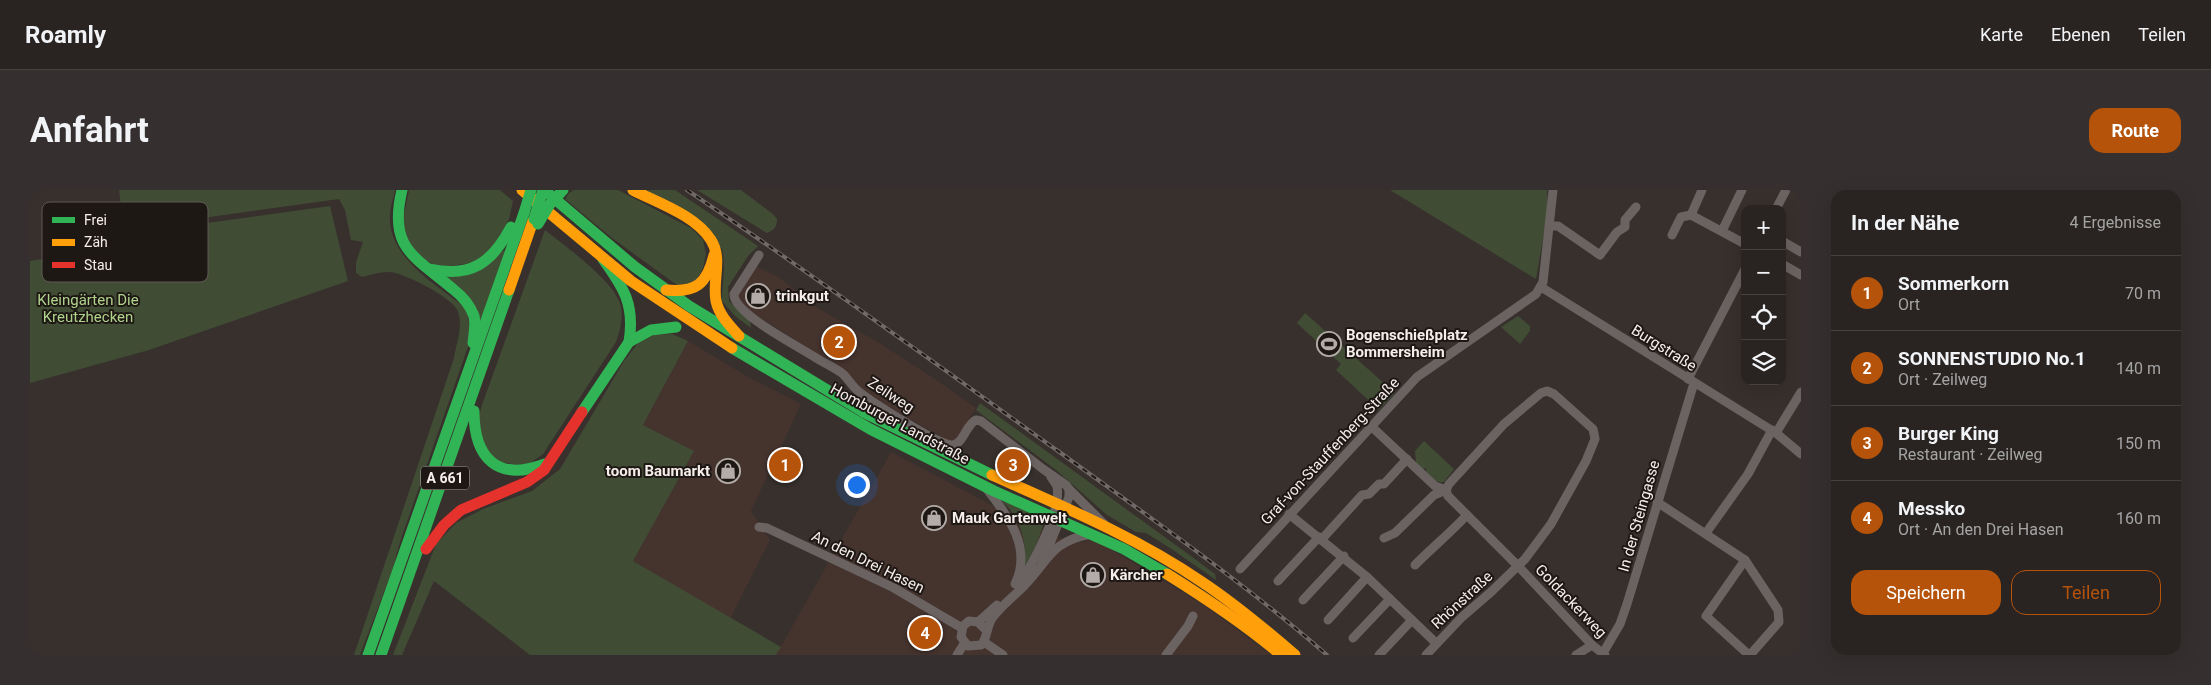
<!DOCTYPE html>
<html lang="de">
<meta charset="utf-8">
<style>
:root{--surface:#292422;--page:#35302f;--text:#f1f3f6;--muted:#a5a4a5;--line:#454140;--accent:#b45309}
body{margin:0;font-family:Roboto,sans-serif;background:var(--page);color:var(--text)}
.controls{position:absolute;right:15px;top:15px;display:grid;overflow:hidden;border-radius:10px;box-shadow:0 5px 20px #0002}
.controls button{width:45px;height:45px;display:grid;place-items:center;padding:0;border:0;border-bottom:1px solid var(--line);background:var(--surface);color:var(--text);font:25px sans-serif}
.you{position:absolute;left:826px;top:294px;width:18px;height:18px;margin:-12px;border:4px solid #fff;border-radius:50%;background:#1a73e8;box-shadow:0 0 0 8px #1a73e833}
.badge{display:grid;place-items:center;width:32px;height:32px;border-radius:50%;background:var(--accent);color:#fff;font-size:16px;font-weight:700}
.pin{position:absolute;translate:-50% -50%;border:2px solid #fff;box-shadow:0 1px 5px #0006}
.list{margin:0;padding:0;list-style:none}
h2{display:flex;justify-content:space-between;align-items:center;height:65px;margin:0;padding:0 20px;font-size:21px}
h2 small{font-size:16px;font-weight:400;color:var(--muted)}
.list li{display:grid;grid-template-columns:32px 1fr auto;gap:15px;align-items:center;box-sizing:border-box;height:75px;padding:0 20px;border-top:1px solid var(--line)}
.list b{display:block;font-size:19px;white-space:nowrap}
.list p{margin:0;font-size:16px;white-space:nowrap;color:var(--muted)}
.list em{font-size:16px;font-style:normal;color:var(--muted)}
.actions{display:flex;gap:10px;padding:15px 20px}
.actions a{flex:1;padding:11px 0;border:1px solid var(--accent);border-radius:15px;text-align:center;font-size:18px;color:var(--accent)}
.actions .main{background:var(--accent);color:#fff}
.icon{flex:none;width:28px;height:28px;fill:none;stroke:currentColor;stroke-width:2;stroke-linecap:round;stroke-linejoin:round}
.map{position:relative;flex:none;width:1771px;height:465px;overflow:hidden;border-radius:15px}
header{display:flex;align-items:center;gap:30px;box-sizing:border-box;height:70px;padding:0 25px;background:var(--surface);border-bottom:1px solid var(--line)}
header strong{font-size:24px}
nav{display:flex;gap:28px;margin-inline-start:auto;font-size:18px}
.intro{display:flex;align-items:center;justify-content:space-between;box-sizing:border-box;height:120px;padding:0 30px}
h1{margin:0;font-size:35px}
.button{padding:12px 22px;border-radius:15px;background:var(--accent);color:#fff;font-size:18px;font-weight:700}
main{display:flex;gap:30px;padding:0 30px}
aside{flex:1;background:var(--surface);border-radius:15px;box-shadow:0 5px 20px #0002}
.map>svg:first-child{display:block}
.commercial{fill:#45332e}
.green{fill:#414c35}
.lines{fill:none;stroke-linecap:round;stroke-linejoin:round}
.street{stroke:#6b6362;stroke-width:9}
.fast{stroke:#30b455;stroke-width:11}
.slow{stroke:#ff9f0a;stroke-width:11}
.jam{stroke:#e5322d;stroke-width:11}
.rail-casing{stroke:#6f6967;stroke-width:4}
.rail{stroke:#1e1815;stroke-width:2;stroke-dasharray:5.5;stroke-linecap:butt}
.fast-bridge{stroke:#30b455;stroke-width:11}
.labels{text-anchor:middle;stroke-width:4;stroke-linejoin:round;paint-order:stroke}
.shield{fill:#1e1815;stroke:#b5aeaa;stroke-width:1}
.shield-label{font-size:14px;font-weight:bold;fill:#f6eeea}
.poi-label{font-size:15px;font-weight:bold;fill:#f6eeea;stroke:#1e1815;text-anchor:start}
.park-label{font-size:15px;fill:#b0d38c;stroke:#1e1815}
.street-label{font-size:15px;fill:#f6eeea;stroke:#1e1815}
.key{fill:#1e1815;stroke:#5f5855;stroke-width:1}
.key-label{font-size:14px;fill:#f6eeea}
</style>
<header>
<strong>Roamly</strong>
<nav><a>Karte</a><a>Ebenen</a><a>Teilen</a></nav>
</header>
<div class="intro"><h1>Anfahrt</h1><a class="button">Route</a></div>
<main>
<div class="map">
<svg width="1771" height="465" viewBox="0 0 1771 465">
<rect width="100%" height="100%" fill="#37302d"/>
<g class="commercial">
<path d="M724,75L750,88L784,116L848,152L905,189L946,218L926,250L919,251L865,221L834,201L808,177L715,118L706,109Z"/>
<path d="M658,151L720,188L771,214L721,321L740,350L700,429L603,371L663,261L613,235Z"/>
<path d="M861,262L962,315L1042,353L1062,350L1077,357L1177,417L1241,465H746Z"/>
</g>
<g class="green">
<path d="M89,0H365C363,10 359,21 360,31C362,71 409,96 438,120L440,151L369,355L363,378L330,465H324L424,168C426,154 435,132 426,118C418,106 373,82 359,82C350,82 340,85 332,87L326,83V72L333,52L321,50L315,20L309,9L94,39Z"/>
<path d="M379,0H470L483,11L479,29L464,58L449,72L410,77L394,70L379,54L372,34Z"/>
<path d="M544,0H588L661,38L673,50L676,64L673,78L668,88L660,94L647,95L582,48L535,9L539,3Z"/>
<path d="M617,0H645L728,56L718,66L698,97L699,111L720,130L721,138L705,126L692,111C692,92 696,79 692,59Z"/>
<path d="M667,0H711L743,24L747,29C747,37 744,40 737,43Z"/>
<path d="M1360,0H1517V26L1506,89Z"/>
<path d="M300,16L318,91L119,160L0,193V71L95,56L101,54L99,44Z"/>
<path d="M515,40C535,56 587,93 591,117C593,130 590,140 586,152L513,264L500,273L487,275L471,272L458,263L447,234L452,215Z"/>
<path d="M475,60L450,135L408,84Z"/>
<path d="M1275,123L1365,203L1349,220L1306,180L1311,174L1267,133Z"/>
<path d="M1488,126L1500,136V141L1490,154L1471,137Z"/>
<path d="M642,144L658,151L613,235L664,261L603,371L751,457L746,465H500L404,391L372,465H363L406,354L426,333L453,319L502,301L530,279L594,171L608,153L624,145Z"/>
<path d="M950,213L1165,369L1185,384L1186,390L1140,358L1116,343L1106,342L1077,325L1026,280L946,220Z"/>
<path d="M1394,251L1424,279L1414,292C1406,293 1402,288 1396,283V278L1393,279L1386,272L1385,261Z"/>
<path d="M972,311L1001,322L1013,336L1002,366L994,377C997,351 991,329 972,311Z"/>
</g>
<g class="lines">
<g class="street">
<path d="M1746,19L1756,0"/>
<path d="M1661,25L1715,54"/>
<path d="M1520,36H1528L1570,65L1587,42L1595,37V30L1606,17"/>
<path d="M1692,41L1712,0"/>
<path d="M1642,45L1651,27L1661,25L1672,0"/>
<path d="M1752,51L1771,62"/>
<path d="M729,65L704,104C703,123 766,155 783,166C792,172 804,177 813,184C818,189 822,196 828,201C842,212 905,253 921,255C933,256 936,234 946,230L951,231L1013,279L1036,295L1039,299V307L1012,373"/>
<path d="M1752,74L1771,85"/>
<path d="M1511,97L1746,243L1771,264"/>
<path d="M1658,189L1715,79"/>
<path d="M1342,237L1405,296L1416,300"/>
<path d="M1746,243L1771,202"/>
<path d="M956,298C977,325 1003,357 985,394"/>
<path d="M1039,299L1075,335"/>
<path d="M1416,300L1418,306L1488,376L1562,455L1575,465"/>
<path d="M1627,312L1715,370L1748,420L1749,432L1720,465"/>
<path d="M1259,324L1337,387L1406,453"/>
<path d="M729,337L737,338L864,398L932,438"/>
<path d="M1676,343L1718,284L1742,240"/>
<path d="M1354,348L1365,343L1404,305L1416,300"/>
<path d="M1292,349L1332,305L1339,304L1349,294H1354L1377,269"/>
<path d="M1715,370L1676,426L1719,465"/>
<path d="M1385,375C1402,358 1420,343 1437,325"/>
<path d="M1210,379L1387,187L1506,104L1513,92L1523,0"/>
<path d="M1248,391L1289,347"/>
<path d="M987,395C1002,378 1032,319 1027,297C1026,293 1023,290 1021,287"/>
<path d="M1273,410L1314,366"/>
<path d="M1298,430L1337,387"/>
<path d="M948,432L967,415"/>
<path d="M956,440L948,432L939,431L933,436L931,447L938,456L951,455C958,448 956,436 963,427C972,415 983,407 993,397C1020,370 1019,352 1061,344"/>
<path d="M1323,448L1360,409"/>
<path d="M954,452L973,465"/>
<path d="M1573,463L1590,434L1597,414L1664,193"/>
<path d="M927,465L934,454"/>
<path d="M1136,465L1158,436L1163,426"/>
<path d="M1349,465L1382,430"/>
<path d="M1396,465L1432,427L1461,402L1495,369L1521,334L1556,271L1565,249L1563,239L1524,204L1517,201L1511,203L1474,234L1419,294L1416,300"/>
<path d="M1546,465L1562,455"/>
</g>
<g class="fast">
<path d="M372,0C358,58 384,66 423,99C432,106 440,115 444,126C446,135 444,144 443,153"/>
<path d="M519,4L605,77L659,116L835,223L962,285"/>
<path d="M573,69C594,98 605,115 599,152"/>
<path d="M400,79C441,88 462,73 481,37"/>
<path d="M702,158L840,239L964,301L1094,359L1137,384"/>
<path d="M444,221C444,269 468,292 515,274"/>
<path d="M552,222L599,152L621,140L646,137"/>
<path d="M338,465L494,23"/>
<path d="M351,465L479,100"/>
</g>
<g class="slow">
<path d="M492,0L601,91L702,158"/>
<path d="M603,0C628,13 665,25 681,50C693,69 682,90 686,111C689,125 700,136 709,146"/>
<path d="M479,100L503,31"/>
<path d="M636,100C666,103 677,94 684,65"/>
<path d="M962,285C1034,317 1108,348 1172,392C1205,414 1235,439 1265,465"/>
<path d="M1137,384C1177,409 1215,434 1251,465"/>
</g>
<path class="jam" d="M396,359L414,335L431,320L497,292L514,280L552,222"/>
<defs>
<path id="rail" d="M657,0C783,85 905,173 1028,261C1119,327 1212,391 1297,465"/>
</defs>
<use href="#rail" class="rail-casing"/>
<use href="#rail" class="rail"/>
<g class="fast-bridge">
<path d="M494,23L501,0"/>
<path d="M504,29L513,0"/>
<path d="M508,34L520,14L533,0"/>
</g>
</g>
<defs>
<symbol id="shop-ring" viewBox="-11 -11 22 22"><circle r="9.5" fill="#1e1815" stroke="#b3aca8" stroke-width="1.5"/><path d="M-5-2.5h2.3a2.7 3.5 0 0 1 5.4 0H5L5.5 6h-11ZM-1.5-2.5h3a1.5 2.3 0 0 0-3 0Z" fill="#b3aca8"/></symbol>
<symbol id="stadium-ring" viewBox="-11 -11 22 22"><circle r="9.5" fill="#1e1815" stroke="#b3aca8" stroke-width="1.5"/><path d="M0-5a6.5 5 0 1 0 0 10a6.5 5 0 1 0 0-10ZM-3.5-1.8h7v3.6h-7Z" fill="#b3aca8"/></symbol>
</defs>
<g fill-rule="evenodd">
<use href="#shop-ring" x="714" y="92" width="28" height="28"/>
<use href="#stadium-ring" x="1285" y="140" width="28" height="28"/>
<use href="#shop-ring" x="684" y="267" width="28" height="28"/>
<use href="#shop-ring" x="890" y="314" width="28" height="28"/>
<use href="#shop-ring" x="1049" y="371" width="28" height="28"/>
</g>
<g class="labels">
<rect class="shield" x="391" y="276.5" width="48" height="23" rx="4"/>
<g class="shield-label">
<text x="415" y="293">A 661</text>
</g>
<g class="poi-label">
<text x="746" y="111">trinkgut</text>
<text x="1316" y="150">Bogenschießplatz<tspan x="1316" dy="17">Bommersheim</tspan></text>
<text x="680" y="286" text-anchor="end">toom Baumarkt</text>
<text x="922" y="333">Mauk Gartenwelt</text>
<text x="1080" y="390">Kärcher</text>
</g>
<g class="park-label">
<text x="58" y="115">Kleingärten Die<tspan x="58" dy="17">Kreutzhecken</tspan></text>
</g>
<g class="street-label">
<text transform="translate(1634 158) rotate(32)" y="5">Burgstraße</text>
<text transform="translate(861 205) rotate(33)" y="5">Zeilweg</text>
<text transform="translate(870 234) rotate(28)" y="5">Homburger Landstraße</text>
<text transform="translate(1300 261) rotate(-47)" y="5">Graf-von-Stauffenberg-Straße</text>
<text transform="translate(1609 326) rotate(-74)" y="5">In der Steingasse</text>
<text transform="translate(838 372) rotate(26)" y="5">An den Drei Hasen</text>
<text transform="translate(1432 410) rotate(-43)" y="5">Rhönstraße</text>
<text transform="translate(1541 411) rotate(46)" y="5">Goldackerweg</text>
</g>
</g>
<rect x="12" y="12" width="166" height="80" rx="8" class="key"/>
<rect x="22" y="27" width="23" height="6" fill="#30b455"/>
<rect x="22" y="49" width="23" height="7" fill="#ff9f0a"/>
<rect x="22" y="72" width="23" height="6" fill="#e5322d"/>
<g class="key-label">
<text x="54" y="35">Frei</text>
<text x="54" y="57">Zäh</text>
<text x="54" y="80">Stau</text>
</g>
</svg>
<div class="controls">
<button>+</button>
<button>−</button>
<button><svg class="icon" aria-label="locate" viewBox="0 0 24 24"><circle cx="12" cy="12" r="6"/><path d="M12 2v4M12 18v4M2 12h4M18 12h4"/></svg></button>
<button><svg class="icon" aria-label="layers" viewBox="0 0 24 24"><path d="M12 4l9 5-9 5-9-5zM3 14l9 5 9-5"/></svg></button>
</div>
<div class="you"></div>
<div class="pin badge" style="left:755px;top:275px">1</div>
<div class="pin badge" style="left:809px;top:152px">2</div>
<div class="pin badge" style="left:983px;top:275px">3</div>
<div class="pin badge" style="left:895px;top:443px">4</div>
</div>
<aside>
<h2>In der Nähe<small>4 Ergebnisse</small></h2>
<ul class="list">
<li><span class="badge">1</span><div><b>Sommerkorn</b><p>Ort</p></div><em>70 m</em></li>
<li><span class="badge">2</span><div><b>SONNENSTUDIO No.1</b><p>Ort · Zeilweg</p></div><em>140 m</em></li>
<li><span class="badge">3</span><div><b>Burger King</b><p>Restaurant · Zeilweg</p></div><em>150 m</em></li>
<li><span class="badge">4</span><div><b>Messko</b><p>Ort · An den Drei Hasen</p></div><em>160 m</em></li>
</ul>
<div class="actions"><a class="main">Speichern</a><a>Teilen</a></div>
</aside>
</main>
